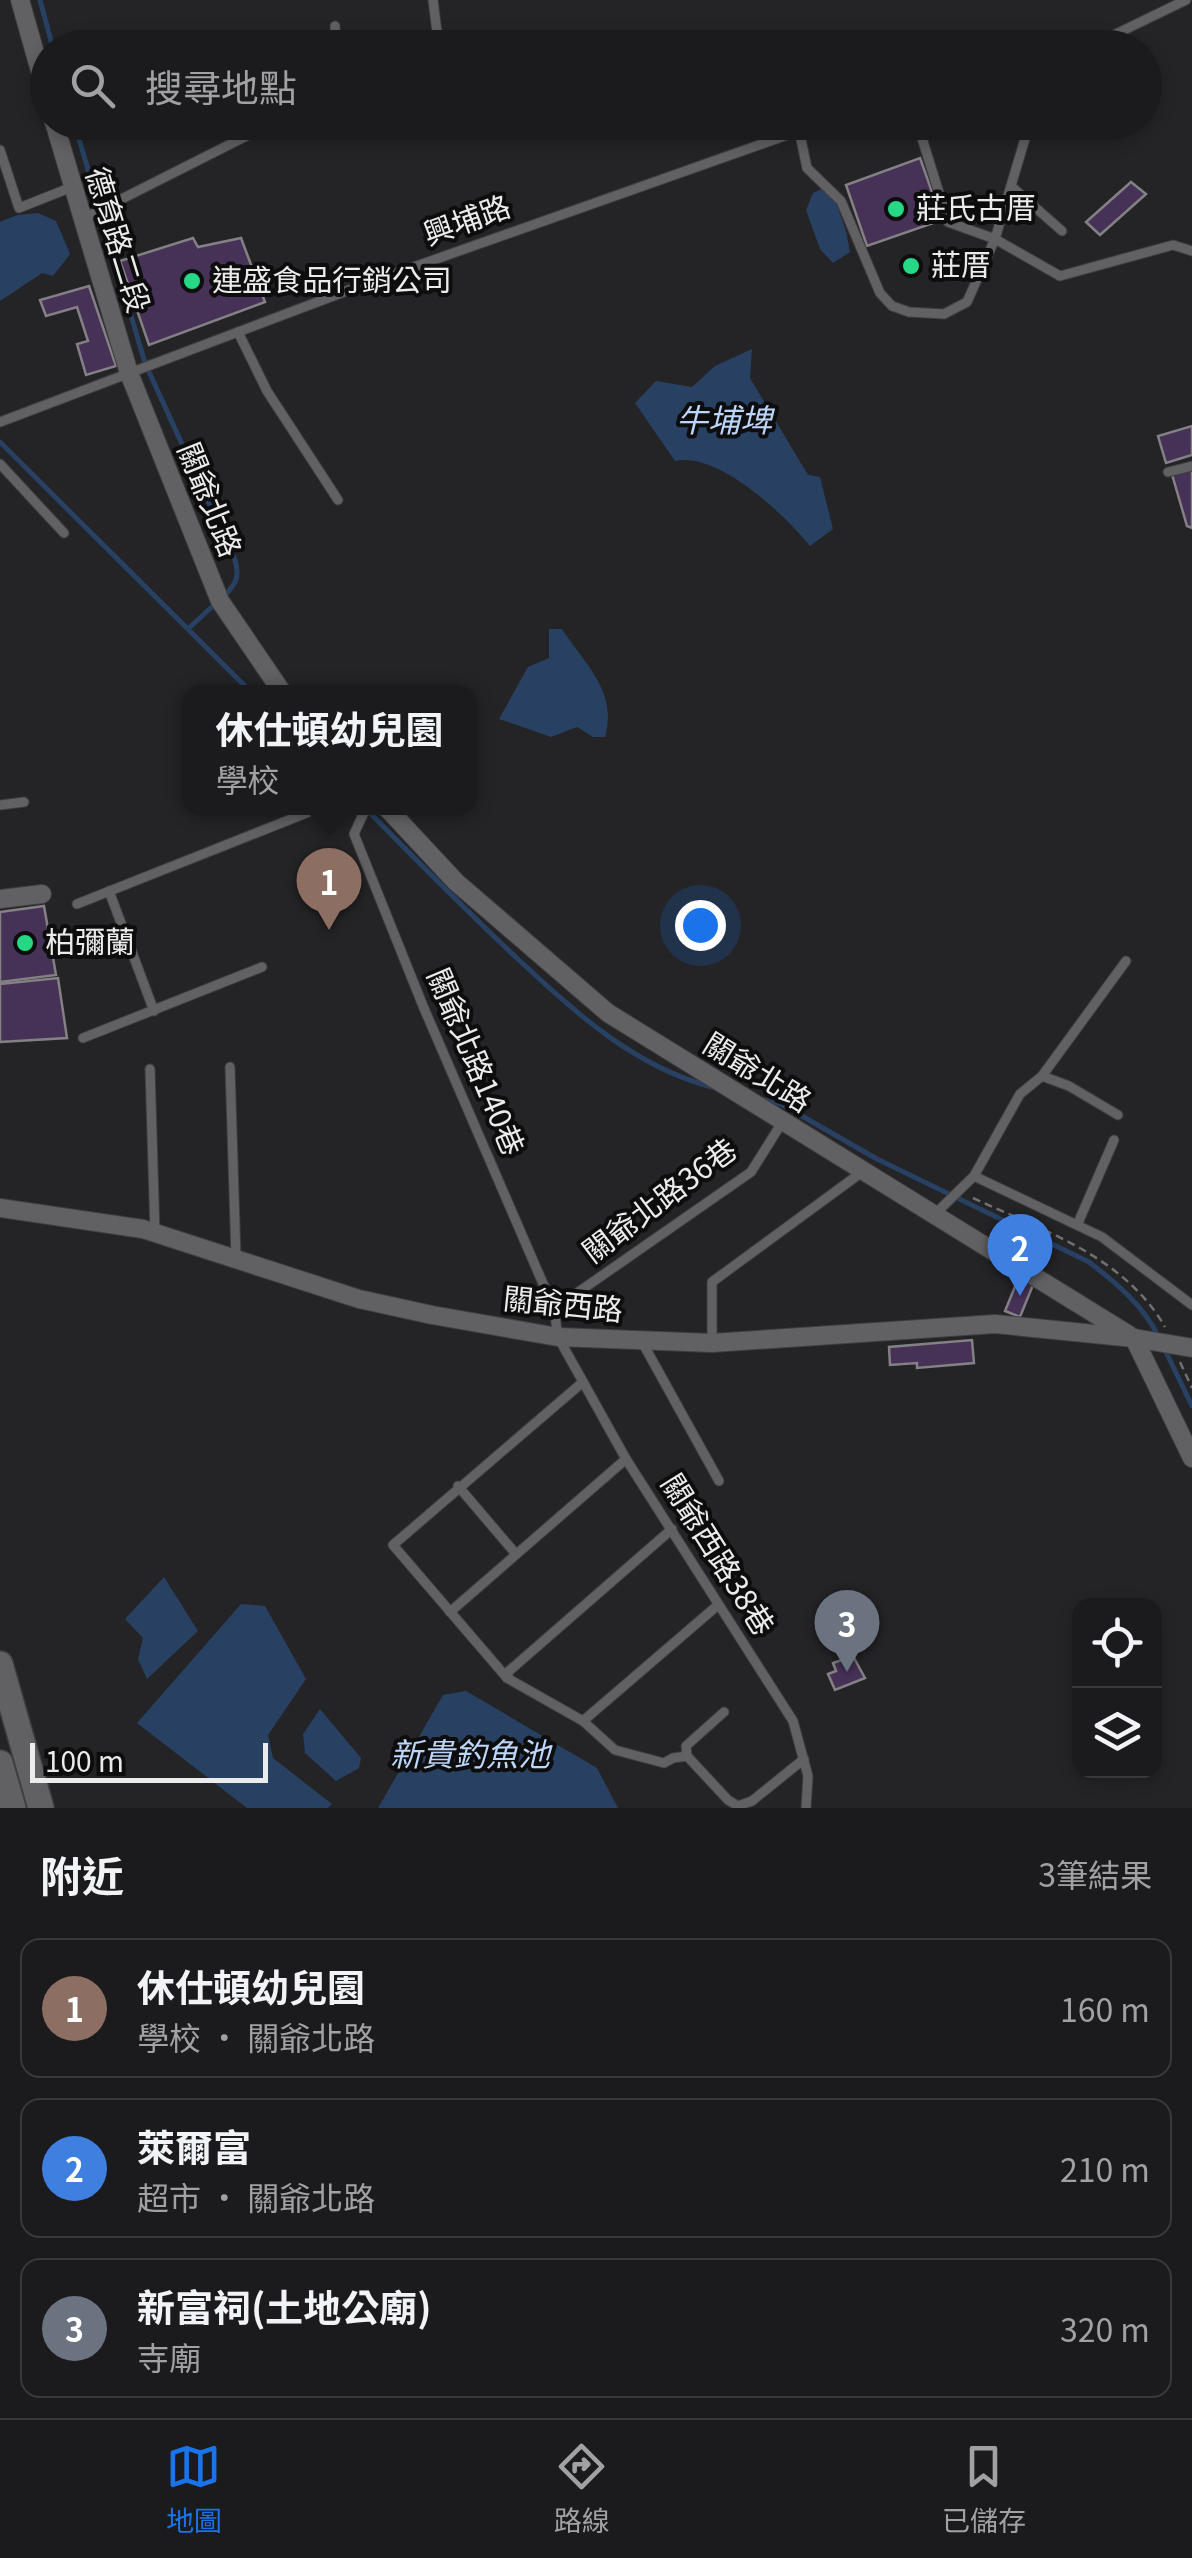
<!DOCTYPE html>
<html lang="zh-TW">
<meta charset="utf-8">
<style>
:root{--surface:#1b1a1c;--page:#242325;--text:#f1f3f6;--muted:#a0a1a3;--line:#39383b;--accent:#1a73e8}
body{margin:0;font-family:Georgia,"Noto Sans TC",serif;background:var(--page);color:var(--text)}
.controls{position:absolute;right:30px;bottom:30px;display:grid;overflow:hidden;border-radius:20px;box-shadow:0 5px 15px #0003}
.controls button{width:90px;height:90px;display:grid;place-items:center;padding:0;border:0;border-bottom:2px solid var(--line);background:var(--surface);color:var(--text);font:50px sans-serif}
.scale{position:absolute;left:30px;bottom:25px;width:238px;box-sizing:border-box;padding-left:10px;border:5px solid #ecebec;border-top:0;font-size:28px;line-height:35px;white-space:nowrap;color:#ecebec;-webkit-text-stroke:8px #0d0d0e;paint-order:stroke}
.you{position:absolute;left:700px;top:925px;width:35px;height:35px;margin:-25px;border:8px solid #fff;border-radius:50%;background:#1a73e8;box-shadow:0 0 0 15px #1a73e833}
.badge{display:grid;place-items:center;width:65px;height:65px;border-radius:50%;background:var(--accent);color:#fff;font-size:32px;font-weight:700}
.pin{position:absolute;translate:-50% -82px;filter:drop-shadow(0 2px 5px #0008)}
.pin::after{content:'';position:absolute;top:52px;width:35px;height:30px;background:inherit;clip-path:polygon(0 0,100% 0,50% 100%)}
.popup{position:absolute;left:182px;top:685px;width:295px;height:130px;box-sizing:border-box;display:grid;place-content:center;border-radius:20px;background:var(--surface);filter:drop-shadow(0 2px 8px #0005);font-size:32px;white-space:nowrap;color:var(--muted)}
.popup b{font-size:38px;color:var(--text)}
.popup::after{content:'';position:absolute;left:50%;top:100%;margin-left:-20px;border:20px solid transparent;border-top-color:var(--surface)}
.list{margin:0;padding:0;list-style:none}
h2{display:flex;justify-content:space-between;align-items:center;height:130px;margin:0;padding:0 40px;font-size:42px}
h2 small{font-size:32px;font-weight:400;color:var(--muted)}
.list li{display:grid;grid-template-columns:65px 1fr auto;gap:30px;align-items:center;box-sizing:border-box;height:140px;margin:0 20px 20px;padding:0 20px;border:2px solid var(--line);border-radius:20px}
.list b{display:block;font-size:38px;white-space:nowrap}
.list p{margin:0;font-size:32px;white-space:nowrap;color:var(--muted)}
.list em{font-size:32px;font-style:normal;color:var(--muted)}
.icon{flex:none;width:55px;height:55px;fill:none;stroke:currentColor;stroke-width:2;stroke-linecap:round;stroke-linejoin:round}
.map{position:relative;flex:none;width:1192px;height:1808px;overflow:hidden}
.search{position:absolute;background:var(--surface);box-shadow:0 5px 15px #0003;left:30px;right:30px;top:30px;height:110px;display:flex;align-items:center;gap:25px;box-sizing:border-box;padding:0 35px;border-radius:55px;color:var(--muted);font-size:38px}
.sheet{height:610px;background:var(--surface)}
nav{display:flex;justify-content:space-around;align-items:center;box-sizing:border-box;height:140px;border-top:2px solid var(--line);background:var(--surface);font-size:28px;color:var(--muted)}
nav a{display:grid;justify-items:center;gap:5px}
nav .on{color:var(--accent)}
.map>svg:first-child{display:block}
.water{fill:#284163}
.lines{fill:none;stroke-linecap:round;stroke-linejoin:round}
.stream{stroke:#284163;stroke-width:5}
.building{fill:#473257;stroke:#838184;stroke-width:2.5}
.lane-casing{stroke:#3f3e40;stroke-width:11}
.street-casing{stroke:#3f3e40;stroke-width:20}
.secondary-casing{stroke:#3f3e40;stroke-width:28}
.path{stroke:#706f71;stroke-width:2.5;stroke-dasharray:8 5;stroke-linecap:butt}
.lane{stroke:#616062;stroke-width:9}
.street{stroke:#616062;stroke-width:18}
.secondary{stroke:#616062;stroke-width:25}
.poi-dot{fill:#26d886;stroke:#0d0d0e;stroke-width:4}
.labels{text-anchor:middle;stroke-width:8;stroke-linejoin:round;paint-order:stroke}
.poi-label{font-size:30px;fill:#ecebec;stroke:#0d0d0e;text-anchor:start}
.street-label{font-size:30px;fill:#ecebec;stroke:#0d0d0e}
.water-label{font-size:32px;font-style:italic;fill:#bbd6fa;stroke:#0d0d0e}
</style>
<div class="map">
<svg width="1192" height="1808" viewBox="0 0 1192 1808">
<rect width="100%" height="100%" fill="#242325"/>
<g class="water">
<path d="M824,188L835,200L846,231L850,252L833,263L820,249L806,210L813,193Z"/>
<path d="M38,213L56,221L70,254L53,276L42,273L0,301V222L17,215Z"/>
<path d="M752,349L750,378L808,475L820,477L833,529L810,546C785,515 718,451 675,461L635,403L656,381L692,387L715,366Z"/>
<path d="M549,629H562C585,664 618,692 605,737H593L577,727L551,737L499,719L528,667L549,658Z"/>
<path d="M164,1577L198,1631L147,1679L138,1659L143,1638L125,1619Z"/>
<path d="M241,1604L265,1606L306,1679L268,1735L273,1758L332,1804L328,1808H247L137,1723Z"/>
<path d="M466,1691L597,1768L618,1808H378L443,1695Z"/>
<path d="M320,1709L361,1758L359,1768L336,1781L305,1753L303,1734Z"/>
</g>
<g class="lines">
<g class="stream">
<path d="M40,0L53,48"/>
<path d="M74,122L145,363L235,560C240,577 236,584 224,596"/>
<path d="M0,442L251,692"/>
<path d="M189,628L216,603"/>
<path d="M366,809C417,861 467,912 520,961C577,1014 635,1067 712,1087"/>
<path d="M761,1099L781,1104L877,1159L1089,1262C1115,1282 1144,1306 1158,1336"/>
<path d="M1165,1350L1192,1406"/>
</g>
</g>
<g class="building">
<path d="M920,158L942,220L867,246L846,185Z"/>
<path d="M1131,182L1146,194L1100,235L1086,222Z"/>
<path d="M193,238L198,247L241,238L265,302L149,345L120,261Z"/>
<path d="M89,286L116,366L86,375L77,344L88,341L77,307L46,316L40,300Z"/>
<path d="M1192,426V455L1166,463L1158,436Z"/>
<path d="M1192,466V528L1187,526L1171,471Z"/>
<path d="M44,906L56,975L0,982V912Z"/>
<path d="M58,978L67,1038L0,1042V984Z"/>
<path d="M1021,1272L1035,1280L1020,1317L1005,1311Z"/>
<path d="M972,1340L974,1363L917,1368V1363L890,1365L889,1347Z"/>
<path d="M853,1656L865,1678L835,1690L828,1674L836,1671L833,1663Z"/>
</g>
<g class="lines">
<defs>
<g id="lane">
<path d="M433,0L439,48"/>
<path d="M335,26L336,48"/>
<path d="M1087,48L1186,0"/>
<path d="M1030,122L995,239L1060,276L1173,245L1192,251"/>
<path d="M799,130L807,168L841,201L880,293L892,306L909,312L944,314L967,302L995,239L948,222L917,122"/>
<path d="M0,150L19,208L72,187"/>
<path d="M1011,186L1062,231"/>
<path d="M84,218L274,122"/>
<path d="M238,332L267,391L338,500"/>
<path d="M0,422L357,287L824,122"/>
<path d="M0,464L64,533"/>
<path d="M1168,472L1192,466"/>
<path d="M0,805L24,802"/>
<path d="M366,808L354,834L423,1006L554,1309L558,1337L626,1459L793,1721L808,1776L806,1808"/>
<path d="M109,891L154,1011"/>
<path d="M77,904L319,808"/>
<path d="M83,1038L262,967"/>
<path d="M230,1067L236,1257"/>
<path d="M150,1069L155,1233"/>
<path d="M1042,1076L1126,961"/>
<path d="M974,1176L1020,1094L1042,1076L1069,1086L1118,1115"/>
<path d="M934,1215L974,1176L1102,1237L1192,1305"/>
<path d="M1078,1223L1114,1140"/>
<path d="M554,1309L751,1172L783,1121"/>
<path d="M641,1340L719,1481"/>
<path d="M712,1343V1282L862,1172"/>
<path d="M583,1382L393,1545L507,1678L583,1721L615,1750L664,1763L673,1758L687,1756L728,1800L738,1806L752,1801L804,1759"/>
<path d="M458,1486L515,1553"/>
<path d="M450,1612L626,1459"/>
<path d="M507,1678L509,1671L672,1529"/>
<path d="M583,1721L718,1605"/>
<path d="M687,1756L686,1746L724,1712"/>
</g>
<g id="street">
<path d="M20,0L48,99"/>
<path d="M54,122L129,373L220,601L282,692"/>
<path d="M387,808L456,882L608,1013L1129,1335"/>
<path d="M0,899L42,894"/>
<path d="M0,1208L143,1229L359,1299L432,1315L558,1337L712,1343L995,1324L1134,1338L1192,1348"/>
<path d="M1134,1338L1192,1458"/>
</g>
<g id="secondary">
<path d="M0,1664L41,1808"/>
<path d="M0,1763L13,1808"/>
</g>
</defs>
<use href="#lane" class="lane-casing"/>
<use href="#street" class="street-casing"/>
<use href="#secondary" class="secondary-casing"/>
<g class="path">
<path d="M973,1198C1044,1231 1124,1256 1165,1327"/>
<path d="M1180,1362L1192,1388"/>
</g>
<use href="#lane" class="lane"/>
<use href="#street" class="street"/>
<use href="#secondary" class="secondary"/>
</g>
<g class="poi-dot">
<circle cx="896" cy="209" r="10"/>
<circle cx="911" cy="266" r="10"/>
<circle cx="192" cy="281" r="10"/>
<circle cx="25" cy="943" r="10"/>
</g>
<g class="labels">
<g class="poi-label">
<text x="916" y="219">莊氏古厝</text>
<text x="931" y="276">莊厝</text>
<text x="212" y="291">連盛食品行銷公司</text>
<text x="45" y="953">柏彌蘭</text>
</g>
<g class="street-label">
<text transform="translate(467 221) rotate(-20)" y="10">興埔路</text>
<text transform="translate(117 240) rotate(73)" y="10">德育路二段</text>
<text transform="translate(209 500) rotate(68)" y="10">關爺北路</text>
<text transform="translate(475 1062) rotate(67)" y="10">關爺北路140巷</text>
<text transform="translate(757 1073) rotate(32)" y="10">關爺北路</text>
<text transform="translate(660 1201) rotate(-37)" y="10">關爺北路36巷</text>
<text transform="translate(563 1305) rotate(6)" y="10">關爺西路</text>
<text transform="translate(717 1555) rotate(58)" y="10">關爺西路38巷</text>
</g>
<g class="water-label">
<text x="724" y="432">牛埔埤</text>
<text x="470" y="1766">新貴釣魚池</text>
</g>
</g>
</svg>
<div class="controls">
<button><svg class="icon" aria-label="locate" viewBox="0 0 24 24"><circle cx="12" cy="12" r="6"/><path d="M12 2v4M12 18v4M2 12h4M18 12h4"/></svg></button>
<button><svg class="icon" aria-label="layers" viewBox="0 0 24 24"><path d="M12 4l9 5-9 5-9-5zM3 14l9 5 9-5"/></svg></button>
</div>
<div class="scale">100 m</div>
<div class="you"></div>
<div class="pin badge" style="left:329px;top:930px;background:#8d6e63">1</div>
<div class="popup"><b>休仕頓幼兒園</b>學校</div>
<div class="pin badge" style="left:1020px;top:1296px;background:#3f7fe0">2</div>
<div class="pin badge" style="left:847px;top:1672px;background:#6b7280">3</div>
<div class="search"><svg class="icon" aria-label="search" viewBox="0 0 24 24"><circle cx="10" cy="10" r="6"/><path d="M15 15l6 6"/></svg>搜尋地點</div>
</div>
<section class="sheet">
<h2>附近<small>3筆結果</small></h2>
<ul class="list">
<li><span class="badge" style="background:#8d6e63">1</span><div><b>休仕頓幼兒園</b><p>學校 · 關爺北路</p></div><em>160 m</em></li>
<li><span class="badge" style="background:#3f7fe0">2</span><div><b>萊爾富</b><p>超市 · 關爺北路</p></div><em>210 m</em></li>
<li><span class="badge" style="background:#6b7280">3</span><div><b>新富祠(土地公廟)</b><p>寺廟</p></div><em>320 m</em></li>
</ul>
</section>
<nav>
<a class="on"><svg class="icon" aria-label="map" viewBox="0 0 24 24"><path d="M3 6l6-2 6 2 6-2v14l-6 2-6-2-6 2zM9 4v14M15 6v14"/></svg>地圖</a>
<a><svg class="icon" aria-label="directions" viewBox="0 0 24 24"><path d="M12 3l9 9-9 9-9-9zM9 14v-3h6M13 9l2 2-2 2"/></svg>路線</a>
<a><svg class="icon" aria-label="saved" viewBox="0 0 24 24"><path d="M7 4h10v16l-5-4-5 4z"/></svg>已儲存</a>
</nav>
